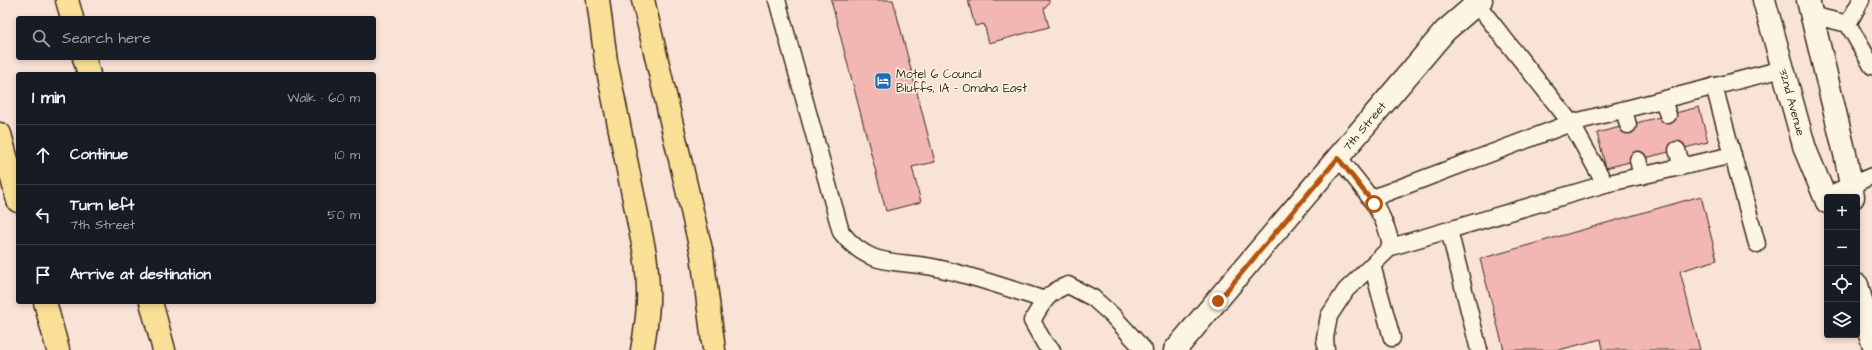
<!DOCTYPE html>
<meta charset="utf-8">
<style>
:root{--surface:#171b24;--page:#20242c;--text:#f1f3f6;--muted:#9ea1a6;--line:#363941}
body{margin:0;font-family:"Architects Daughter",sans-serif;background:var(--page);color:var(--text)}
.controls{position:absolute;right:12px;bottom:12px;display:grid;overflow:hidden;border-radius:4px;box-shadow:0 2px 6px #0003}
.controls button{width:36px;height:36px;display:grid;place-items:center;padding:0;border:0;border-bottom:1px solid var(--line);background:var(--surface);color:var(--text);font:20px sans-serif}
.stop{position:absolute;width:12px;height:12px;margin:-9px;border:3px solid #b45309;border-radius:50%;background:#fff}
.stop.end{background:#b45309;border-color:#fff;box-shadow:0 1px 4px #0008}
.list{margin:0;padding:0;list-style:none}
h2{display:flex;justify-content:space-between;align-items:center;height:52px;margin:0;padding:0 16px;font-size:17px}
h2 small{font-size:13px;font-weight:400;color:var(--muted)}
.list li{display:grid;grid-template-columns:26px 1fr auto;gap:12px;align-items:center;box-sizing:border-box;height:60px;padding:0 16px;border-top:1px solid var(--line)}
.list b{display:block;font-size:15px;white-space:nowrap}
.list p{margin:0;font-size:13px;white-space:nowrap;color:var(--muted)}
.list em{font-size:13px;font-style:normal;color:var(--muted)}
.icon{flex:none;width:22px;height:22px;fill:none;stroke:currentColor;stroke-width:2;stroke-linecap:round;stroke-linejoin:round}
.map{position:relative;flex:none;width:1872px;height:350px;overflow:hidden}
.search{position:absolute;background:var(--surface);box-shadow:0 2px 6px #0003;left:16px;top:16px;width:360px;height:44px;display:flex;align-items:center;gap:10px;box-sizing:border-box;padding:0 14px;border-radius:4px;color:var(--muted);font-size:15px}
.panel{position:absolute;background:var(--surface);box-shadow:0 2px 6px #0003;left:16px;top:72px;width:360px;height:232px;border-radius:4px}
.map>svg:first-child{display:block}
.building{fill:#f2b7b3;stroke:#3b2a1e}
.lines{fill:none;stroke-linecap:round;stroke-linejoin:round}
.service-casing{stroke:#3b2a1e;stroke-width:19}
.minor-casing{stroke:#3b2a1e;stroke-width:25}
.tertiary-casing{stroke:#3b2a1e;stroke-width:25}
.motorway-casing{stroke:#3b2a1e;stroke-width:25}
.service{stroke:#fcf5e5;stroke-width:16}
.minor{stroke:#fcf5e5;stroke-width:22}
.tertiary{stroke:#fcf5e5;stroke-width:22}
.motorway{stroke:#fadf96;stroke-width:22}
.route{stroke:#b45309;stroke-width:5}
.labels{text-anchor:middle;stroke-width:3;stroke-linejoin:round;paint-order:stroke}
.poi-label{font-size:12px;fill:#3b2a1e;stroke:#fcf5e5;text-anchor:start}
.street-label{font-size:12px;fill:#3b2a1e;stroke:#fcf5e5}
</style>
<div class="map">
<svg width="1872" height="350" viewBox="0 0 1872 350">
<rect width="100%" height="100%" fill="#f9e2d6"/>
<filter id="ink" filterUnits="userSpaceOnUse"><feTurbulence type="fractalNoise" baseFrequency=".025" numOctaves="2"/><feDisplacementMap in="SourceGraphic" scale="8" xChannelSelector="R" yChannelSelector="G"/><feConvolveMatrix kernelMatrix="1 2 1 2 8 2 1 2 1" color-interpolation-filters="sRGB"/></filter>
<g filter="url(#ink)">
<g class="building">
<path d="M831,0H893L935,162L912,167L921,202L886,211Z"/>
<path d="M968,0H1049V2L1044,9L1049,27L989,43L984,24L975,26Z"/>
<path d="M1699,107L1708,142L1606,168L1597,133Z"/>
<path d="M1701,196L1717,260L1680,271L1700,350H1603L1601,339L1559,350H1504L1480,259Z"/>
</g>
<g class="lines">
<defs>
<g id="service">
<path d="M777,0L841,232C871,270 898,259 937,268C974,276 1010,289 1045,300"/>
<path d="M1476,3L1571,123L1605,184L1733,155"/>
<path d="M1811,15L1848,24L1872,66"/>
<path d="M1848,24L1861,0"/>
<path d="M1714,86L1757,244"/>
<path d="M1663,100L1668,115"/>
<path d="M1624,110L1628,125"/>
<path d="M1677,150L1682,166"/>
<path d="M1339,158C1359,184 1387,212 1391,247"/>
<path d="M1638,160L1642,176"/>
<path d="M1829,197L1837,191L1872,176"/>
<path d="M1370,199L1571,123L1783,69"/>
<path d="M1449,230L1479,350"/>
<path d="M1372,265L1392,338"/>
<path d="M1052,350L1045,344L1032,321C1042,303 1048,292 1068,285L1093,298L1112,315L1144,350"/>
<path d="M1326,350L1325,338L1329,316L1346,290L1391,247L1605,184"/>
</g>
<g id="minor">
<path id="s1" d="M1175,350L1445,31L1481,0"/>
</g>
<g id="tertiary">
<path id="s2" d="M1764,0L1805,149L1827,202"/>
<path d="M1808,0L1846,158L1853,197"/>
<path d="M1857,285L1872,341"/>
</g>
<g id="motorway">
<path d="M67,0L72,18"/>
<path d="M598,0L606,61L645,254C650,291 649,313 642,350"/>
<path d="M643,0L702,254L714,350"/>
<path d="M84,58L89,74"/>
<path d="M0,134L18,201"/>
<path d="M45,302L58,350"/>
<path d="M151,302L164,350"/>
</g>
</defs>
<use href="#service" class="service-casing"/>
<use href="#minor" class="minor-casing"/>
<use href="#tertiary" class="tertiary-casing"/>
<use href="#motorway" class="motorway-casing"/>
<use href="#service" class="service"/>
<use href="#minor" class="minor"/>
<use href="#tertiary" class="tertiary"/>
<use href="#motorway" class="motorway"/>
</g>
</g>
<g class="lines" filter="url(#ink)">
<path class="route" d="M1218,301L1338,158L1374,204"/>
</g>
<defs>
<symbol id="hotel-square" viewBox="-11 -11 22 22"><rect x="-9" y="-9" width="18" height="18" rx="4" fill="#1f6fb2" stroke="#fcf5e5"/><path d="M-6-4.5h1.5V1H6V5H4.5V3h-9V5H-6ZM-4 0a1.8 1.8 0 1 1 3.6 0ZM.5 0V-2.5h3Q6-2.5 6 0Z" fill="#fff"/></symbol>
</defs>
<g fill-rule="evenodd">
<use href="#hotel-square" x="873" y="71" width="20" height="20"/>
</g>
<g class="labels">
<g class="poi-label">
<text x="896" y="78">Motel 6 Council<tspan x="896" dy="14">Bluffs, IA - Omaha East</tspan></text>
</g>
<g class="street-label">
<text dy="4" stroke="none"><textPath href="#s2" startOffset="106">32nd Avenue</textPath></text>
<text dy="4" stroke="none"><textPath href="#s1" startOffset="293">7th Street</textPath></text>
</g>
</g>
</svg>
<div class="controls">
<button>+</button>
<button>−</button>
<button><svg class="icon" aria-label="locate" viewBox="0 0 24 24"><circle cx="12" cy="12" r="6"/><path d="M12 2v4M12 18v4M2 12h4M18 12h4"/></svg></button>
<button><svg class="icon" aria-label="layers" viewBox="0 0 24 24"><path d="M12 4l9 5-9 5-9-5zM3 14l9 5 9-5"/></svg></button>
</div>
<div class="stop" style="left:1374px;top:204px"></div>
<div class="stop end" style="left:1218px;top:301px"></div>
<div class="search"><svg class="icon" aria-label="search" viewBox="0 0 24 24"><circle cx="10" cy="10" r="6"/><path d="M15 15l6 6"/></svg>Search here</div>
<section class="panel">
<h2>1 min<small>Walk · 60 m</small></h2>
<ul class="list">
<li><svg class="icon" aria-label="ahead" viewBox="0 0 24 24"><path d="M12 20V5M6 11l6-6 6 6"/></svg><div><b>Continue</b></div><em>10 m</em></li>
<li><svg class="icon" aria-label="left" viewBox="0 0 24 24"><path d="M17 20v-9H6M10 6l-5 5 5 5"/></svg><div><b>Turn left</b><p>7th Street</p></div><em>50 m</em></li>
<li><svg class="icon" aria-label="arrive" viewBox="0 0 24 24"><path d="M6 21V4h12l-3 4 3 4H6"/></svg><div><b>Arrive at destination</b></div></li>
</ul>
</section>
</div>
